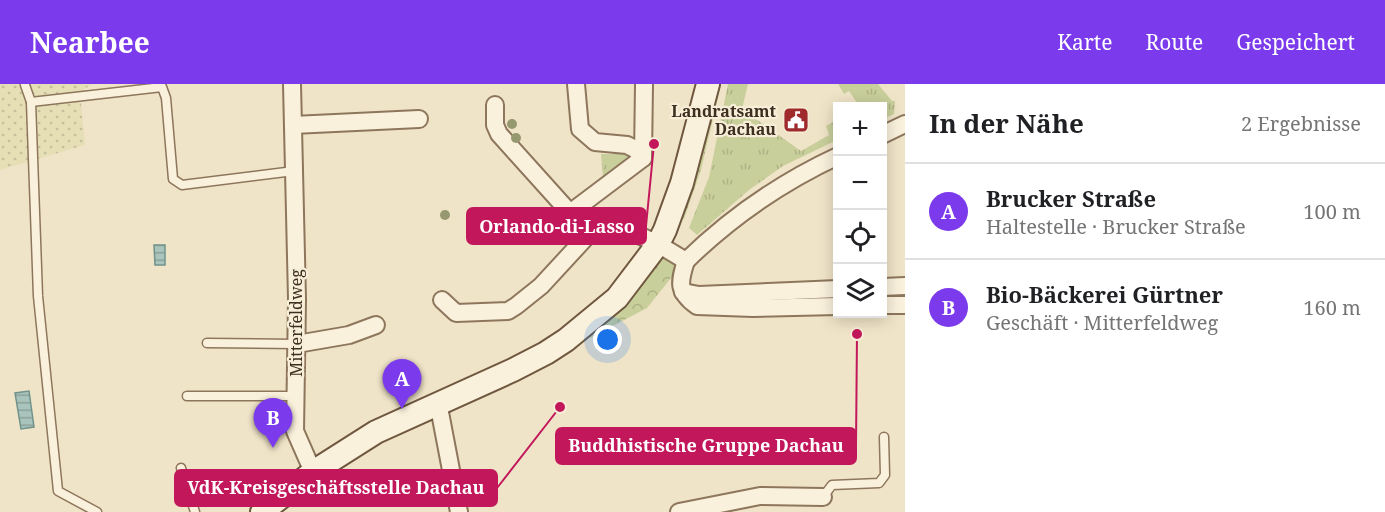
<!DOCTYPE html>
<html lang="de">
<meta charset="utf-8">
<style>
:root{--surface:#fff;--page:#f2f2f2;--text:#202124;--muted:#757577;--line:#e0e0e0;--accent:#7c3aed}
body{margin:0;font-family:"Noto Serif",serif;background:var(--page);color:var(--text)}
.controls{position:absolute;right:18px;top:18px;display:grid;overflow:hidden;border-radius:0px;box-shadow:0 3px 15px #0003}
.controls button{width:54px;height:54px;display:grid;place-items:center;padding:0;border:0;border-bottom:2px solid var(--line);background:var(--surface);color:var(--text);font:30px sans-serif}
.you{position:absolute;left:608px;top:256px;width:21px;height:21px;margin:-15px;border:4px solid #fff;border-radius:50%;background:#1a73e8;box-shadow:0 0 0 9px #1a73e833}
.badge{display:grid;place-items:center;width:39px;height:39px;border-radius:50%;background:var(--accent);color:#fff;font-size:20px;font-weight:700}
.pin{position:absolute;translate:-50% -50px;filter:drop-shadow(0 2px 3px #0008)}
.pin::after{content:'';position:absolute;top:32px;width:21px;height:18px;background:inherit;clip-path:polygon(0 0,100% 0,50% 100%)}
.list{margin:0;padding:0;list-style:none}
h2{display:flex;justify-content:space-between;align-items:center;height:78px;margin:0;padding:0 24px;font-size:26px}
h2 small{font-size:20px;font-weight:400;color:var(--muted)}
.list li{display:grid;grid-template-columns:39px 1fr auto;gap:18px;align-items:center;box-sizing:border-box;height:96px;padding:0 24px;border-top:2px solid var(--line)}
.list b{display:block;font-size:22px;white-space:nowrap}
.list p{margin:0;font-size:20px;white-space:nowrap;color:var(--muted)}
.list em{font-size:20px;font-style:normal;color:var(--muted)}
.icon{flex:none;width:33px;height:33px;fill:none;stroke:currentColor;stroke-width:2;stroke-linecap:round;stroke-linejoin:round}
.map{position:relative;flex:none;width:905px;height:428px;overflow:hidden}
header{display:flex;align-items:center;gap:36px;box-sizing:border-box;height:84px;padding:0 30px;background:var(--accent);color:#fff}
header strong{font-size:28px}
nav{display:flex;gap:33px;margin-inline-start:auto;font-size:21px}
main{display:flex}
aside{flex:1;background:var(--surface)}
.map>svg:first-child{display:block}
.farmland{fill:url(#farmland-dots)}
.grass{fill:url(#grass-dots)}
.forest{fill:url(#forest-crowns)}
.park{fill:url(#park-tufts)}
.water{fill:url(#water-rules);stroke:#6f938a;stroke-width:1.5}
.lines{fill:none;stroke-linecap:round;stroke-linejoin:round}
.service-casing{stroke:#8d765c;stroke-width:11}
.minor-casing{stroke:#8d765c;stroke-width:20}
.secondary-casing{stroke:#6f573f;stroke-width:26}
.service{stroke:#faf1dc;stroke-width:8}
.minor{stroke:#faf1dc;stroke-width:16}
.secondary{stroke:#faf1dc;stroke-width:22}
.tree{fill:#96986f}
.labels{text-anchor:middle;stroke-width:4.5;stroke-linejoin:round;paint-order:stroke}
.poi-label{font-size:16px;font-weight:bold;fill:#3d2e20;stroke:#f7eed8;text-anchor:end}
.street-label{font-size:16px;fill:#3d2e20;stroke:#f7eed8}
.leader{fill:none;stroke:#c2185b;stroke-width:2}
.callout-dot{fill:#c2185b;stroke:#f7eed8;stroke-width:2}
.callout{fill:#c2185b;stroke:#c2185b;stroke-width:2}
.callout-label{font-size:18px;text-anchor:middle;font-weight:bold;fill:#fff}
</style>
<header>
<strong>Nearbee</strong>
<nav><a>Karte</a><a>Route</a><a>Gespeichert</a></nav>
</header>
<main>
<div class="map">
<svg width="905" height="428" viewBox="0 0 905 428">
<defs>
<pattern id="farmland-dots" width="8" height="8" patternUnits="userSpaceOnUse" patternTransform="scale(1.5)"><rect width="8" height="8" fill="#e6deb5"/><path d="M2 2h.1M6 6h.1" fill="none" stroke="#c6bf9b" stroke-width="1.8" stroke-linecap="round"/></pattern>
<pattern id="grass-dots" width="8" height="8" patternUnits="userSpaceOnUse" patternTransform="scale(1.5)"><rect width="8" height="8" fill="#c9cf9b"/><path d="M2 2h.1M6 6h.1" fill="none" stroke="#aeb285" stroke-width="1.8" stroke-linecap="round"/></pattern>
<pattern id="forest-crowns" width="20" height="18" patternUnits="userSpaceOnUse" patternTransform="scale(1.5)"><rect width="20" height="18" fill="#c9cf9b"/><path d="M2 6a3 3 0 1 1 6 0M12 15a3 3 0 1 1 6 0" fill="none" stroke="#aeb285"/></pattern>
<pattern id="park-tufts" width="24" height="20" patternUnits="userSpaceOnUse" patternTransform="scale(1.5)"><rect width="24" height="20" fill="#c9cf9b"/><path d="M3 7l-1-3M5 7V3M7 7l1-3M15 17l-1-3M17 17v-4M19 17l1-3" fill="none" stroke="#aeb285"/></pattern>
<pattern id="water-rules" width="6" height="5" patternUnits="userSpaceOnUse" patternTransform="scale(1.5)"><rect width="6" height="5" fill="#a9c4bc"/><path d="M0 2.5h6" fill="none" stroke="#8ba098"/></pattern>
</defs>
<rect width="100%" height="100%" fill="#f0e4c8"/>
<path class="farmland" d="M0,0H92L80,8L85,61L0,86Z"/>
<path class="grass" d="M718,0H721L701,86L684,135L680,134Z"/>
<path class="forest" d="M665,174L672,175L676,182L675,189L647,224L590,254L588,249L656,179Z"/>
<g class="park">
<path d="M728,0H748L742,25L801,67L829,51L826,42L837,36V56L783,82L749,106L697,151L689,144L709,93Z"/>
<path d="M838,0H878L892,17H895L894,30L883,35L882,22H859L849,7L844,10Z"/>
<path d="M601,70H626L630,76L603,95Z"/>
</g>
<g class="water">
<path d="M154,161H165V181H155Z"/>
<path d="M29,307L34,343L21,345L15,309Z"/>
</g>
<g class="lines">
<defs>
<g id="service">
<path d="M25,1L31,18L162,3L166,14L173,95L182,101L294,87"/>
<path d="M31,18L38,212L58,407L97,428"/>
<path d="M207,259L297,260"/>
<path d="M187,312H296"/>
<path d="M181,384L195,428"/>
<path d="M823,413L832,401L879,399L885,391L884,353"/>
</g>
<g id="minor">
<path d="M292,0L297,215L295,347L313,388"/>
<path d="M576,0L580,45L595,58L627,61L635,65L643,74"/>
<path d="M495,21V41L499,50L589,150"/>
<path d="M293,41L419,35"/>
<path d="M882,51L905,40"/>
<path d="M570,129L643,74L644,0"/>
<path d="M686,177C679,198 677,208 697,222L753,224L838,222"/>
<path d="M882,203L905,202"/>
<path d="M683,208L699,211L838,205"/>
<path d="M442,216L456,229L508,227L516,222L541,202L589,150L630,147L658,160L686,177C730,134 782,98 838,72"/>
<path d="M882,221H905"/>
<path d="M297,260L349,251L376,241"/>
<path d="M438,318L459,428"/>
<path d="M679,428L760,412L823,413"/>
</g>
<path id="secondary" d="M262,428L313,388L376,348L513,286L546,269L566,256L617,214L658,160L665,146L682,99L708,0"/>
</defs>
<use href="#service" class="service-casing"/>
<use href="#minor" class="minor-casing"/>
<use href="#secondary" class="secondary-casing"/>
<use href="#service" class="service"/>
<use href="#minor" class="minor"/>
<use href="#secondary" class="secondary"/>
</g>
<g class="tree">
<circle cx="512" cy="40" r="5"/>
<circle cx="516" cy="54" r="5"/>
<circle cx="445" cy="131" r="5"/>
</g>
<defs>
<symbol id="civic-square" viewBox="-11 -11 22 22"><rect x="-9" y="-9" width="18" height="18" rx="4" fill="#9e2a2b" stroke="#f7eed8"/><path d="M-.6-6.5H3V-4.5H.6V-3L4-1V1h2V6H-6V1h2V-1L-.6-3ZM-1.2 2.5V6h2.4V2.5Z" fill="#fff"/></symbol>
</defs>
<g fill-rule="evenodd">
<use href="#civic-square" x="781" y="21" width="30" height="30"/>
</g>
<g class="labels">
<g class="poi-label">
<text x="776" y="33">Landratsamt<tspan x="776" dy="18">Dachau</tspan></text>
</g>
<g class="street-label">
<text transform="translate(296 239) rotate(-90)" y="6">Mitterfeldweg</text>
</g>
</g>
<path class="leader" d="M654 60L646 142M857 250L856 362M560 323L497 404"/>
<g class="callout-dot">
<circle cx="654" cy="60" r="6"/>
<circle cx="857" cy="250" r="6"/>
<circle cx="560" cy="323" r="6"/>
</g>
<g class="callout">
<rect x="467" y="124" width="179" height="36" rx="6"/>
<rect x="556" y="344" width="300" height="36" rx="6"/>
<rect x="175" y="386" width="322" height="36" rx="6"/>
</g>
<g class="callout-label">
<text x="557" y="149">Orlando-di-Lasso</text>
<text x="706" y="368">Buddhistische Gruppe Dachau</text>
<text x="336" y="410">VdK-Kreisgeschäftsstelle Dachau</text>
</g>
</svg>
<div class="controls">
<button>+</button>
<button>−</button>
<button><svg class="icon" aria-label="locate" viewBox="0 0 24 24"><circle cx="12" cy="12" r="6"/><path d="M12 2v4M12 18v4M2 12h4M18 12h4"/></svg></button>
<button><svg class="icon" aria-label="layers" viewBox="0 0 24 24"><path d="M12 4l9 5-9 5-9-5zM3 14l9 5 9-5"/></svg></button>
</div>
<div class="you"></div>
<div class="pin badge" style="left:402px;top:325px">A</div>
<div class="pin badge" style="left:273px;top:364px">B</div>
</div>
<aside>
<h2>In der Nähe<small>2 Ergebnisse</small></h2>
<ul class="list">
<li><span class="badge">A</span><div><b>Brucker Straße</b><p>Haltestelle · Brucker Straße</p></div><em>100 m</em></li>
<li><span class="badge">B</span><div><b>Bio-Bäckerei Gürtner</b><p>Geschäft · Mitterfeldweg</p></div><em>160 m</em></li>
</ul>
</aside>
</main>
